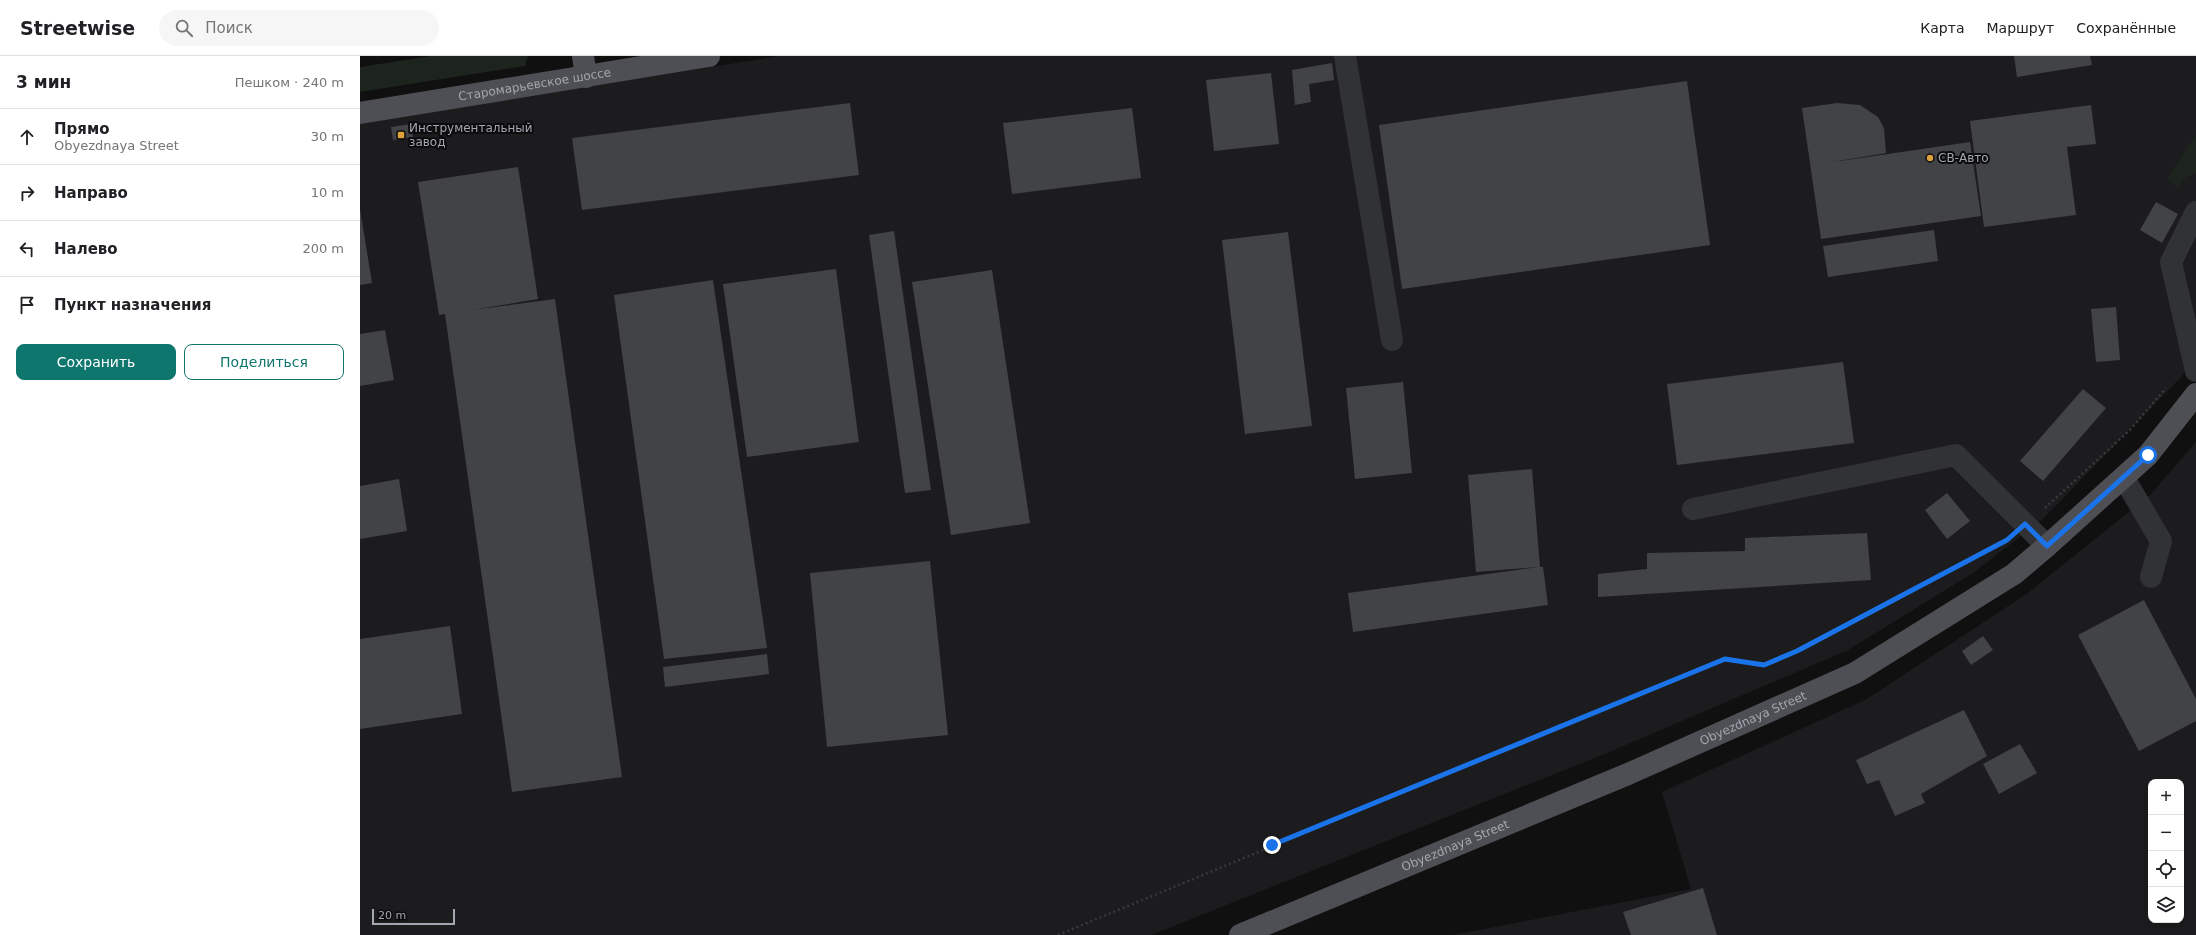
<!DOCTYPE html>
<html lang="ru">
<meta charset="utf-8">
<style>
:root{--surface:#fff;--page:#f6f6f6;--text:#202124;--muted:#757577;--line:#e0e0e0;--accent:#0f766e}
body{margin:0;font-family:"DejaVu Sans",sans-serif;background:var(--page);color:var(--text)}
.controls{position:absolute;right:12px;bottom:12px;display:grid;overflow:hidden;border-radius:8px;box-shadow:0 2px 6px #0003}
.controls button{width:36px;height:36px;display:grid;place-items:center;padding:0;border:0;border-bottom:1px solid var(--line);background:var(--surface);color:var(--text);font:20px sans-serif}
.scale{position:absolute;left:12px;bottom:10px;width:83px;box-sizing:border-box;padding-left:4px;border:2px solid #a3a7b0;border-top:0;font-size:11px;line-height:14px;white-space:nowrap;color:#a3a7b0;-webkit-text-stroke:3px #0b0b0c;paint-order:stroke}
.stop{position:absolute;width:12px;height:12px;margin:-9px;border:3px solid #1a73e8;border-radius:50%;background:#fff}
.stop.end{background:#1a73e8;border-color:#fff;box-shadow:0 1px 4px #0008}
.list{margin:0;padding:0;list-style:none}
h2{display:flex;justify-content:space-between;align-items:center;height:52px;margin:0;padding:0 16px;font-size:17px}
h2 small{font-size:13px;font-weight:400;color:var(--muted)}
.list li{display:grid;grid-template-columns:26px 1fr auto;gap:12px;align-items:center;box-sizing:border-box;height:56px;padding:0 16px;border-top:1px solid var(--line)}
.list b{display:block;font-size:15px;white-space:nowrap}
.list p{margin:0;font-size:13px;white-space:nowrap;color:var(--muted)}
.list em{font-size:13px;font-style:normal;color:var(--muted)}
.actions{display:flex;gap:8px;padding:12px 16px}
.actions a{flex:1;padding:9px 0;border:1px solid var(--accent);border-radius:8px;text-align:center;font-size:14px;color:var(--accent)}
.actions .main{background:var(--accent);color:#fff}
.icon{flex:none;width:22px;height:22px;fill:none;stroke:currentColor;stroke-width:2;stroke-linecap:round;stroke-linejoin:round}
.map{position:relative;flex:none;width:1836px;height:879px;overflow:hidden}
header{display:flex;align-items:center;gap:24px;box-sizing:border-box;height:56px;padding:0 20px;background:var(--surface);border-bottom:1px solid var(--line)}
header strong{font-size:19px}
nav{display:flex;gap:22px;margin-inline-start:auto;font-size:14px}
.search{width:280px;height:36px;background:var(--page);display:flex;align-items:center;gap:10px;box-sizing:border-box;padding:0 14px;border-radius:22px;color:var(--muted);font-size:15px}
main{display:flex}
aside{flex:1;background:var(--surface)}
.map>svg:first-child{display:block}
.built{fill:#1c1c1e;fill-rule:evenodd}
.green{fill:#1d231d}
.building{fill:#424346}
.lines{fill:none;stroke-linecap:round;stroke-linejoin:round}
.path{stroke:#38393d;stroke-width:2.5;stroke-dasharray:2 3;stroke-linecap:butt}
.minor{stroke:#313236;stroke-width:22}
.major{stroke:#4e4f54;stroke-width:22}
.route{stroke:#1a73e8;stroke-width:5}
.poi-dot{fill:#dda13c;stroke:#0b0b0c;stroke-width:1.5}
.labels{text-anchor:middle;stroke-width:4;stroke-linejoin:round;paint-order:stroke}
.street-label{font-size:12px;fill:#a3a7b0;stroke:#0b0b0c}
.poi-label{font-size:12px;fill:#a3a7b0;stroke:#0b0b0c;text-anchor:start}
</style>
<header>
<strong>Streetwise</strong>
<div class="search"><svg class="icon" aria-label="search" viewBox="0 0 24 24"><circle cx="10" cy="10" r="6"/><path d="M15 15l6 6"/></svg>Поиск</div>
<nav><a>Карта</a><a>Маршрут</a><a>Сохранённые</a></nav>
</header>
<main>
<aside>
<h2>3 мин<small>Пешком · 240 m</small></h2>
<ul class="list">
<li><svg class="icon" aria-label="ahead" viewBox="0 0 24 24"><path d="M12 20V5M6 11l6-6 6 6"/></svg><div><b>Прямо</b><p>Obyezdnaya Street</p></div><em>30 m</em></li>
<li><svg class="icon" aria-label="right" viewBox="0 0 24 24"><path d="M7 20v-9h11M14 6l5 5-5 5"/></svg><div><b>Направо</b></div><em>10 m</em></li>
<li><svg class="icon" aria-label="left" viewBox="0 0 24 24"><path d="M17 20v-9H6M10 6l-5 5 5 5"/></svg><div><b>Налево</b></div><em>200 m</em></li>
<li><svg class="icon" aria-label="arrive" viewBox="0 0 24 24"><path d="M6 21V4h12l-3 4 3 4H6"/></svg><div><b>Пункт назначения</b></div></li>
</ul>
<div class="actions"><a class="main">Сохранить</a><a>Поделиться</a></div>
</aside>
<div class="map">
<svg width="1836" height="879" viewBox="0 0 1836 879">
<rect width="100%" height="100%" fill="#101011"/>
<g class="built">
<path d="M420,0H1836V299L1823,319L1684,462L1613,517L1488,594L1247,697L791,879H0V67Z"/>
<path d="M1836,386V879H1093L1331,833L1302,736L1507,643L1668,537L1791,438ZM1791,726H1821V864H1791Z"/>
</g>
<g class="green">
<path d="M71,0H168L165,10L0,36V11Z"/>
<path d="M1836,78V117L1826,121L1818,132L1807,122Z"/>
</g>
<g class="building">
<path d="M1654,0H1730L1732,9L1657,21Z"/>
<path d="M972,7L974,24L949,28L951,46L935,49L932,14Z"/>
<path d="M911,17L919,88L854,95L846,24Z"/>
<path d="M1327,25L1350,189L1042,233L1019,69Z"/>
<path d="M490,47L499,119L222,154L212,82Z"/>
<path d="M1477,47L1500,49L1518,61L1524,72L1526,97L1466,107L1610,86L1621,160L1461,183L1442,52Z"/>
<path d="M1731,49L1736,88L1707,91L1716,159L1624,171L1610,65Z"/>
<path d="M772,52L781,122L652,138L643,67Z"/>
<path d="M51,68L53,81L33,84L31,71Z"/>
<path d="M158,111L178,243L112,254L195,243L262,721L152,736L85,258L79,259L58,126Z"/>
<path d="M1796,146L1818,158L1802,187L1780,174Z"/>
<path d="M0,153L12,227L0,229Z"/>
<path d="M1574,174L1578,205L1468,221L1463,190Z"/>
<path d="M534,175L571,434L545,437L509,179Z"/>
<path d="M928,176L952,370L885,378L862,184Z"/>
<path d="M476,213L499,386L387,401L363,228Z"/>
<path d="M632,214L670,467L591,479L552,226Z"/>
<path d="M353,224L407,592L304,603L254,239Z"/>
<path d="M1756,251L1760,304L1736,306L1731,253Z"/>
<path d="M25,274L34,324L0,330V278Z"/>
<path d="M1483,306L1494,387L1317,409L1307,328Z"/>
<path d="M1043,326L1052,417L995,423L986,332Z"/>
<path d="M1723,333L1746,352L1683,425L1660,405Z"/>
<path d="M1172,413L1180,511H1183L1188,549L993,576L988,537L1178,511L1116,516L1108,419Z"/>
<path d="M39,423L47,475L0,483V430Z"/>
<path d="M1587,437L1610,465L1587,483L1565,454Z"/>
<path d="M1507,477L1511,524L1238,541V518L1287,513V497L1385,495V482Z"/>
<path d="M570,505L588,679L467,691L450,517Z"/>
<path d="M1784,544L1836,643V665L1779,695L1718,579Z"/>
<path d="M90,570L102,658L0,673V583Z"/>
<path d="M1623,580L1633,594L1611,609L1602,595Z"/>
<path d="M407,598L409,618L305,631L303,611Z"/>
<path d="M1604,654L1627,700L1561,738L1565,747L1535,760L1519,724L1507,728L1496,704Z"/>
<path d="M1660,688L1677,717L1639,738L1623,708Z"/>
<path d="M1343,832L1357,879H1271L1263,856Z"/>
</g>
<g class="lines">
<g class="path">
<path d="M1685,452L1770,374L1806,332"/>
<path d="M698,879L1365,603L1404,609L1437,595L1645,484"/>
</g>
<g class="minor">
<path d="M985,0L1032,284"/>
<path d="M1836,156L1811,206L1836,315"/>
<path d="M1764,422L1801,485L1791,521"/>
<path d="M1333,453L1596,399L1687,490"/>
</g>
<g class="major">
<path d="M223,0L226,21"/>
<path id="s1" d="M0,57L349,0"/>
<path id="s2" d="M880,879L1268,718L1495,617L1654,518L1687,490L1788,399L1836,338"/>
</g>
</g>
<g class="lines">
<path class="route" d="M912,789L1365,603L1404,609L1437,595L1647,484L1665,468L1687,490L1788,399"/>
</g>
<g class="poi-dot">
<rect x="37" y="75" width="8" height="8" rx="2"/>
<circle cx="1570" cy="102" r="4"/>
</g>
<g class="labels">
<g class="street-label">
<text dy="4" stroke="none"><textPath href="#s1" startOffset="177">Старомарьевское шоссе</textPath></text>
<text dy="4" stroke="none"><textPath href="#s2" startOffset="557">Obyezdnaya Street</textPath></text>
<text dy="4" stroke="none"><textPath href="#s2" startOffset="233">Obyezdnaya Street</textPath></text>
</g>
<g class="poi-label">
<text x="49" y="76">Инструментальный<tspan x="49" dy="14">завод</tspan></text>
<text x="1578" y="106">СВ-Авто</text>
</g>
</g>
</svg>
<div class="controls">
<button>+</button>
<button>−</button>
<button><svg class="icon" aria-label="locate" viewBox="0 0 24 24"><circle cx="12" cy="12" r="6"/><path d="M12 2v4M12 18v4M2 12h4M18 12h4"/></svg></button>
<button><svg class="icon" aria-label="layers" viewBox="0 0 24 24"><path d="M12 4l9 5-9 5-9-5zM3 14l9 5 9-5"/></svg></button>
</div>
<div class="scale">20 m</div>
<div class="stop" style="left:1788px;top:399px"></div>
<div class="stop end" style="left:912px;top:789px"></div>
</div>
</main>
